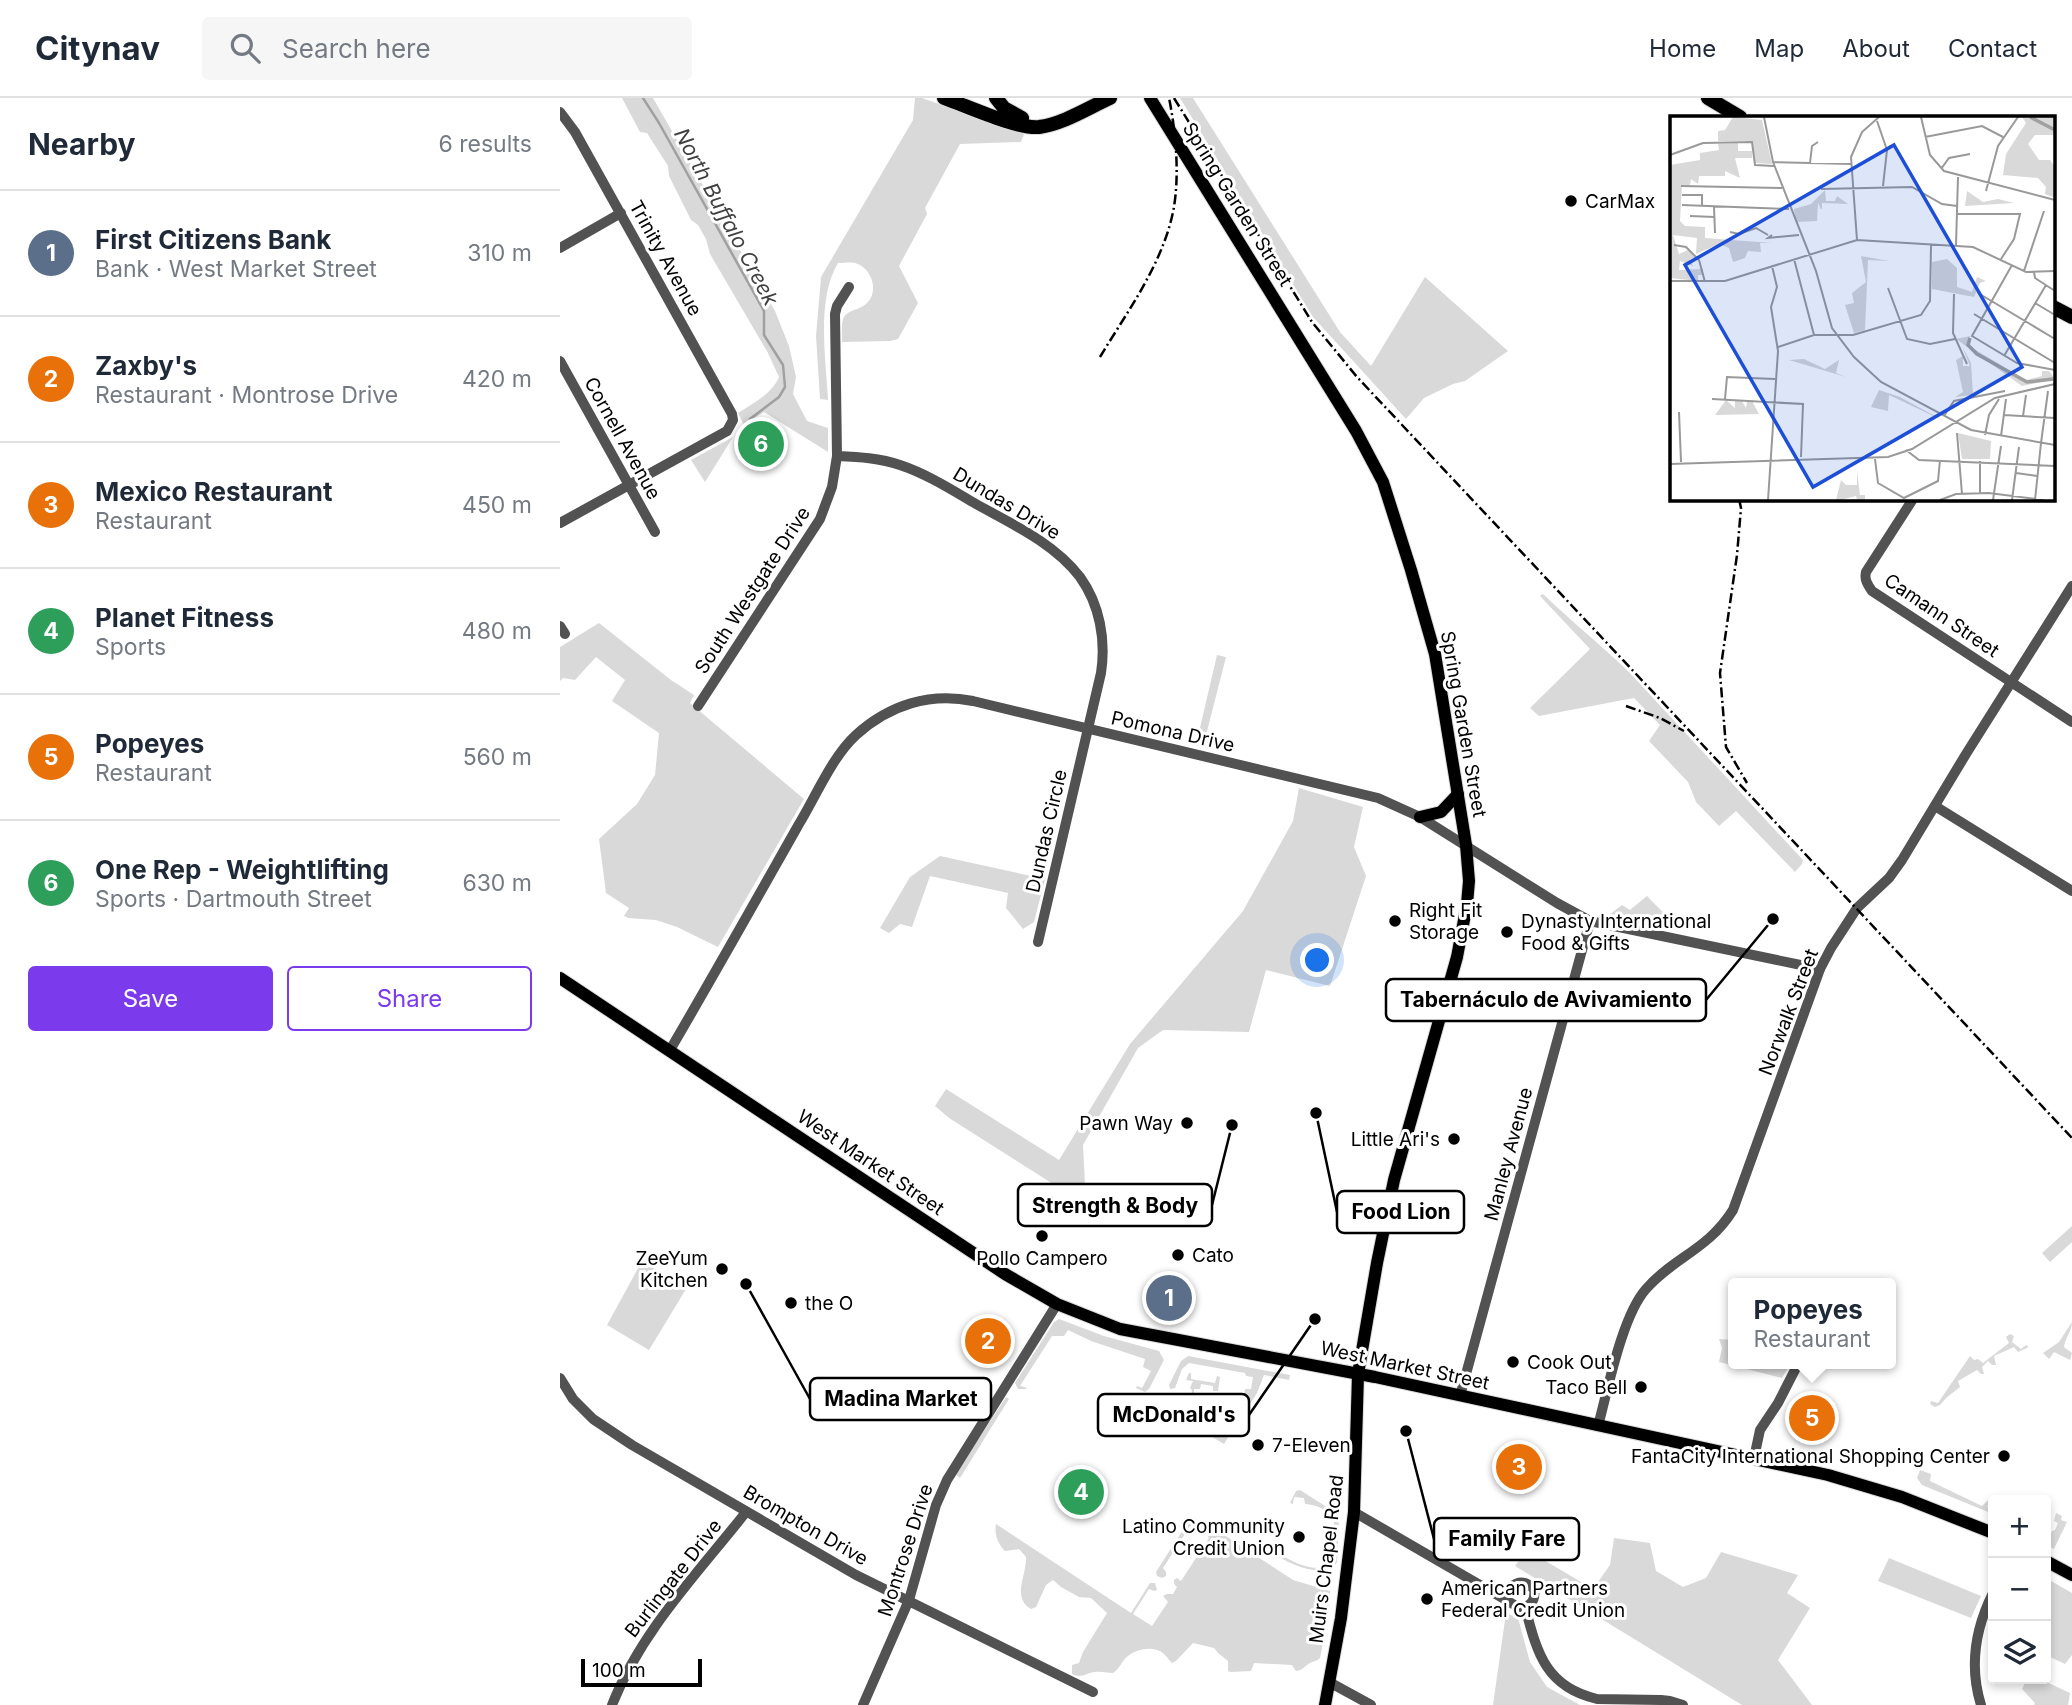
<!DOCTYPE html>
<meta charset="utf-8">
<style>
:root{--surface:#fff;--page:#f6f6f7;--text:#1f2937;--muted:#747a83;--line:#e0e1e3;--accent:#7c3aed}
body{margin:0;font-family:Inter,sans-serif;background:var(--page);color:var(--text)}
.controls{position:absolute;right:21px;bottom:21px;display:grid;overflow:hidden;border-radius:7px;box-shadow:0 4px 10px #0003}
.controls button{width:63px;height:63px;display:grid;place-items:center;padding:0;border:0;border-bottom:2px solid var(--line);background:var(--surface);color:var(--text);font:35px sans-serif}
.scale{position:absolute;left:21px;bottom:18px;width:121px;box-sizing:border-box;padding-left:7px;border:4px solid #000;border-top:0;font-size:19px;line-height:24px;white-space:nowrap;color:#000;-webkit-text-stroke:5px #fff;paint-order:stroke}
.you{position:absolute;left:758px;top:863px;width:24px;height:24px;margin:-18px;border:5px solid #fff;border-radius:50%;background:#1a73e8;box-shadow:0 0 0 10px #1a73e833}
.badge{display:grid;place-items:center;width:46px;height:46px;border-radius:50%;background:var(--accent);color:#fff;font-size:23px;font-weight:700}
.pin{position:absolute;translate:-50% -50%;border:4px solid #fff;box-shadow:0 2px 7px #0006}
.popup{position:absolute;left:1168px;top:1180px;width:168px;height:91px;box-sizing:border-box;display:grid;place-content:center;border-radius:7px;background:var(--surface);filter:drop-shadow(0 2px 5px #0005);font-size:23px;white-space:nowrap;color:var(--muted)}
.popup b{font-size:26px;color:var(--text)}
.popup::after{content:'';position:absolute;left:50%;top:100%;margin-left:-14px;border:14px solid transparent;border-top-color:var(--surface)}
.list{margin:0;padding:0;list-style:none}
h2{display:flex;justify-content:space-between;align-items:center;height:91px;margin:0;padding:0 28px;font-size:30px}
h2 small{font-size:23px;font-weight:400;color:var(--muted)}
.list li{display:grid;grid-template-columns:46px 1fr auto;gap:21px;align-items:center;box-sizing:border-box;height:126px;padding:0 28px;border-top:2px solid var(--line)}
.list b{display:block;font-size:26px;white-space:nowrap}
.list p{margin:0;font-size:23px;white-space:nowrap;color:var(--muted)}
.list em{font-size:23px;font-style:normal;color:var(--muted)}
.actions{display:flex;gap:14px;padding:21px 28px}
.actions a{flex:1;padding:16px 0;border:2px solid var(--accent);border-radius:7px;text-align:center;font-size:24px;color:var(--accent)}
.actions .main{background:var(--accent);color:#fff}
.icon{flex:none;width:38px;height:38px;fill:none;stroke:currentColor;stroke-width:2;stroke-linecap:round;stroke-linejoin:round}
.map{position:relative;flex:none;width:1512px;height:1607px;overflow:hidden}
header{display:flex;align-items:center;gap:42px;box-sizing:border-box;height:98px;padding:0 35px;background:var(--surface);border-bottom:2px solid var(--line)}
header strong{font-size:33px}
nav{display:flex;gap:38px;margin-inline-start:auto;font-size:24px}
.search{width:490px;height:63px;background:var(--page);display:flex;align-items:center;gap:18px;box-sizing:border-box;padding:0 24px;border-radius:7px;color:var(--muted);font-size:26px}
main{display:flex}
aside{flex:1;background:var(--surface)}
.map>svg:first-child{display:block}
.green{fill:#d9d9d9}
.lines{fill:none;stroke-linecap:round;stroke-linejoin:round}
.stream{stroke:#a0a0a0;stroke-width:2.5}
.major-casing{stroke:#dbdbdb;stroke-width:14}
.highway-casing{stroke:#dbdbdb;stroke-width:16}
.minor{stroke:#525252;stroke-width:10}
.major{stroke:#000;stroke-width:12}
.highway{stroke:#000;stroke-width:14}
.rail{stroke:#000;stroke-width:2.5;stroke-dasharray:10 3.5 2 3.5;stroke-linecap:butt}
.poi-dot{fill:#000;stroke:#fff;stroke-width:2.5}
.labels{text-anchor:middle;stroke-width:6;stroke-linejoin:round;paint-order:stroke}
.poi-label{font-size:19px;fill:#000;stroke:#fff;text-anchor:start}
.street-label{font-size:19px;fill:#000;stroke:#fff}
.water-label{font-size:21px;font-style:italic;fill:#414141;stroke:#fff}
.inset-river{fill:none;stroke:#a0a0a0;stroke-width:3.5}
.inset-road{fill:none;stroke:#999;stroke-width:2}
.view{fill:#1d4ed8;fill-opacity:0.15;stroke:#1d4ed8;stroke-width:3.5}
.inset-edge{fill:none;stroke:#000;stroke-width:3.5}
.leader{fill:none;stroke:#000;stroke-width:2.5}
.callout-dot{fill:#000;stroke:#fff;stroke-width:2.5}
.callout{fill:#fff;stroke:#000;stroke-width:2.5}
.callout-label{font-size:21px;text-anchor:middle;font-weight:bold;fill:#000}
</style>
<header>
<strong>Citynav</strong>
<div class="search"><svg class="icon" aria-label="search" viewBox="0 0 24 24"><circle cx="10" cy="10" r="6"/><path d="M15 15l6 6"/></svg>Search here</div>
<nav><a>Home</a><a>Map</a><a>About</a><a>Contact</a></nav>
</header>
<main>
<aside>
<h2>Nearby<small>6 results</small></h2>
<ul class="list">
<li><span class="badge" style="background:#5c6f8a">1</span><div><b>First Citizens Bank</b><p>Bank · West Market Street</p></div><em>310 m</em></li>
<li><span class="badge" style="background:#e8710a">2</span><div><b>Zaxby's</b><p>Restaurant · Montrose Drive</p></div><em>420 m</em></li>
<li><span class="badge" style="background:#e8710a">3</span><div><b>Mexico Restaurant</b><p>Restaurant</p></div><em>450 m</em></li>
<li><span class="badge" style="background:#2e9e5b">4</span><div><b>Planet Fitness</b><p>Sports</p></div><em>480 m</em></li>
<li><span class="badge" style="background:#e8710a">5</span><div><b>Popeyes</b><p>Restaurant</p></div><em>560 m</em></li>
<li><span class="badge" style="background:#2e9e5b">6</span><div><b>One Rep - Weightlifting</b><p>Sports · Dartmouth Street</p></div><em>630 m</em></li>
</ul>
<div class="actions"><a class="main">Save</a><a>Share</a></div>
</aside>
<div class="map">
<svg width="1512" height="1607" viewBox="0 0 1512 1607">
<rect width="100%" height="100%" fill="#fff"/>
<g class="green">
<path d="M62,0H93L215,213L229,248L236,279L233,296L247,323L268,330V354L204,314L184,327L178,315C193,305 212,296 219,279L208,255L150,156L146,141L138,127L131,122L109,78L108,68L87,35L80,34Z"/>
<path d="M355,0H362L464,36L461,44L400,46L365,110L367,116L339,168L358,205L338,241L330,243L282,244C282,237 281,228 283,221C288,209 306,214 312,197C316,185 309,169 295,165C291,164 283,165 278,165C256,202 266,260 268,302L260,301L256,238L261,179L353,22Z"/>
<path d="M620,0H633L780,234L811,268L865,179L948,253L905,283L893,286L864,300L846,321L753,219Z"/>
<path d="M173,339L145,384L131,362Z"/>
<path d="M983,496C1011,523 1041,547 1069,574L1243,762L1242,766L1235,774L1176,713L1159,728L1136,704L1128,684L1089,643L1100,627L1074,600L979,618L970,610L1030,551L980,498Z"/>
<path d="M39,525L111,582L134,597L130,605L244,701L158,849L117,829L96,822L68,820L64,818L69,810L46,795L39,741L77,706L95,677L99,635L52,603L65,582L36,559L15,582L3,580L0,583V549Z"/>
<path d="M657,557L666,559L643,649L636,647Z"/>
<path d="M739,690L803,709L794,749L806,778L770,888L706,872L689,934L603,932L578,950L523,1047L526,1107L389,1020L375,1008L386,991L499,1062L570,946L683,813L733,723Z"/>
<path d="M380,758L485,781L474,824L463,831L446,810L448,795L370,778L352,829L340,826L329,835L320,830L350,779Z"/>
<path d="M1087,798L1121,833L1050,821L1049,817L1062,807L1070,812Z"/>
<path d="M1512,1128V1144L1490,1164L1482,1155Z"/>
<path d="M82,1163L126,1191L89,1252L47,1227Z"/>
<path d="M499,1221L544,1238L599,1253L604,1262L589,1291L585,1294L576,1290L577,1288L582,1290L591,1273L583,1269L585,1261L531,1243L508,1232L504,1238H492L460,1288L465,1289L467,1291H458L455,1285L494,1224Z"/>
<path d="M1512,1224C1512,1233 1505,1240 1504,1249L1512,1255L1510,1262L1494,1254L1489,1261L1483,1255L1499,1244Z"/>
<path d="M1450,1236L1454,1238L1452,1244L1461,1251L1466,1247L1469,1249L1458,1254L1454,1249L1434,1258L1436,1267H1432L1428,1263L1422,1269L1424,1276H1421L1417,1272L1398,1283L1400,1289L1386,1300L1380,1307L1375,1309L1370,1306L1371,1303L1378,1305L1410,1258L1414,1262L1418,1261L1423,1265L1449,1245L1446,1239Z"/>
<path d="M1159,1241L1173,1242V1266H1230L1222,1280L1159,1264L1162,1250Z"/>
<path d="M628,1258L730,1277L729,1282L704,1277L697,1295L664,1346L634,1328V1325L637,1323C653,1327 675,1328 682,1309C684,1303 684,1297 685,1291H691L693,1279L686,1278L685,1275L629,1265L622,1271L615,1290L610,1291L609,1287L621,1263Z"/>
<path d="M629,1275H631V1281L655,1285L657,1278L660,1279L658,1293H653V1288L641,1286L640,1291H634V1304L657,1307L653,1313L631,1310L623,1307L631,1306L632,1292L630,1290L633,1283L626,1282Z"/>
<path d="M446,1299L449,1301L400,1380L396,1377L397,1374Z"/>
<path d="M1360,1372L1371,1376L1370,1383L1422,1408L1428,1402L1429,1404L1427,1409L1433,1412V1416L1362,1387L1357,1380Z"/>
<path d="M740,1392L776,1415L779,1419L777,1464L772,1471C746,1477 723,1462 702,1448L703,1446C720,1456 750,1478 770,1467L773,1458L774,1422C767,1411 757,1407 745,1406L744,1400L734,1399L733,1406L730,1405L736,1393Z"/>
<path d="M1496,1415L1502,1418L1501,1422L1507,1424L1494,1451L1486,1447V1436L1490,1438L1492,1433L1495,1432L1498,1425L1494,1423Z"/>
<path d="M634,1419L637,1422L638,1427L636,1429L630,1428L603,1470L606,1474V1478L602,1480L597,1478L596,1474L630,1421Z"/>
<path d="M436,1426L571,1515L590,1485H595L597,1492L594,1493L589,1491L573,1516L592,1528L608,1504L603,1498L607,1496H613L617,1489L614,1486V1482L617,1480L621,1483L649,1440L645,1434L650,1431H655L733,1482L770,1493L769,1515L760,1560C756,1564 753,1563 750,1565C744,1568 744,1572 736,1573L732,1567L694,1565L691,1573L670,1574L668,1573V1563L658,1555L654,1550L633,1545L616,1563L612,1565C609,1562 607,1559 604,1556C594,1547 577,1551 568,1558C562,1562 560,1571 553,1575C548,1575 541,1573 535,1574C525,1575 522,1581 512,1576V1567L519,1565L523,1554L547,1515L531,1500L519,1499L501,1489L493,1482L486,1487L476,1509L471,1511C451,1499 467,1477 466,1459L459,1451L445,1453C438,1446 434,1436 436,1426Z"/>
<path d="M1054,1440L1090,1445L1096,1473L1123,1489L1146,1480L1161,1454L1238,1477L1227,1495L1250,1510L1218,1562L1252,1607H1182L955,1468L967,1452L1033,1491L1050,1467Z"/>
<path d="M1329,1460L1421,1498L1411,1520L1318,1483Z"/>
<path d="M1491,1483L1512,1495V1557L1505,1566L1486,1557V1492Z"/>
<path d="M946,1515L958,1520L970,1564L987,1589L1020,1607H933Z"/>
<path d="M1467,1581H1480L1510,1595L1508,1607H1474L1475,1605L1462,1591Z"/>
</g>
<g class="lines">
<path class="stream" d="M83,0L99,25L204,213V237L223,267L225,289L219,299L190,321"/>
<defs>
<g id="major">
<path d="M590,0L796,333L823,384L851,472L875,556L906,747L909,783L907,806L897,859L834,1082L817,1165L798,1276L794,1414L781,1520L765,1607"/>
<path d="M860,719L881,714L898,696"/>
<path d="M0,880L445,1176L497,1206L560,1231L815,1279L1268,1377L1342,1399L1433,1435"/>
<path d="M1486,1463L1512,1477"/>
</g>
<g id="highway">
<path d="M384,0C407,8 456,31 479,29C503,26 528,10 550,0"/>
<path d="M436,0L444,10L462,20"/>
<path d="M1148,0L1180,19"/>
<path d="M1493,209L1512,219"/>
</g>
</defs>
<use href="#major" class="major-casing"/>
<use href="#highway" class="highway-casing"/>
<g class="minor">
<path d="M0,14L15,34L172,316L173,322L167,333L0,425"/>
<path d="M0,150L61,115"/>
<path d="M0,263L95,434"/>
<path d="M277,358C299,359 320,360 340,367C367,376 392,392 416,406C452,426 494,445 520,479C540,507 546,542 541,575L478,844"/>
<path d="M1353,401L1306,474C1304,482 1308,487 1312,493L1512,624"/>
<path d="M0,528L5,536"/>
<path d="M138,608L260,421L272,389L277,358L275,216L277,208L289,189"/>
<path d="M1375,708L1512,793"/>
<path d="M110,952C154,877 196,802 239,726C256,698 272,659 296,637C329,607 370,594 413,603L818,700L860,719L997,805L1030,823L1260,871"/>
<path d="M0,1280L13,1301L33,1321L72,1347L296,1477L533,1594"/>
<path d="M900,1298L1030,823"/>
<path d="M1038,1328C1048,1291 1062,1218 1086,1191C1114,1159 1148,1152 1173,1112L1260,871L1271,850L1297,810L1329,780L1342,762L1406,656L1512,488"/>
<path d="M1194,1360L1200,1332L1218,1305L1238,1266"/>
<path d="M794,1414L958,1509C970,1510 976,1503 974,1491C961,1478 950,1487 943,1499"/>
<path d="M965,1509C977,1554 985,1589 1037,1601L1101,1602L1110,1603L1123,1607"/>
<path d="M769,1584L811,1607"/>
<path d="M52,1607C81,1533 138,1475 186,1414"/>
<path d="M303,1607L349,1502L376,1407L387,1382L497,1206"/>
<path d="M1421,1607C1409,1568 1415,1531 1433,1495"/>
</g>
<use href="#major" class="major"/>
<use href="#highway" class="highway"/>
<g class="rail">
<path d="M614,0L752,224L797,279L1512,1040"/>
<path d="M540,259C567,214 602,167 613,114C620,80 616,34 609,0"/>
<path d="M1179,401L1181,410L1177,457L1160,575L1166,649L1187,685"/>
<path d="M1066,608L1100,620L1124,633"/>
</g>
</g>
<g class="poi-dot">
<circle cx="1011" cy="103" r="7"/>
<circle cx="835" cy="823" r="7"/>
<circle cx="947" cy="834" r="7"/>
<circle cx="627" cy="1025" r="7"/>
<circle cx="894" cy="1041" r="7"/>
<circle cx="482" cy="1138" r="7"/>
<circle cx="618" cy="1157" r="7"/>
<circle cx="162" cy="1171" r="7"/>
<circle cx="231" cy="1205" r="7"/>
<circle cx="953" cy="1264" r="7"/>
<circle cx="1081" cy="1289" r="7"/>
<circle cx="698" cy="1347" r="7"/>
<circle cx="1444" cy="1358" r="7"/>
<circle cx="739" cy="1439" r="7"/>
<circle cx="867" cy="1501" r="7"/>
</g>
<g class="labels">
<g class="poi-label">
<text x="1025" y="110">CarMax</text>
<text x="849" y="819">Right Fit<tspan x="849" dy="22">Storage</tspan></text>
<text x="961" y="830">Dynasty International<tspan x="961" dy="22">Food &amp; Gifts</tspan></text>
<text x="613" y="1032" text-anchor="end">Pawn Way</text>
<text x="880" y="1048" text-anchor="end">Little Ari's</text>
<text x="632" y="1164">Cato</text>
<text x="148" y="1167" text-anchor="end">ZeeYum<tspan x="148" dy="22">Kitchen</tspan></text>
<text x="482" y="1167" text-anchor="middle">Pollo Campero</text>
<text x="245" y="1212">the O</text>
<text x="967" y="1271">Cook Out</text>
<text x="1067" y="1296" text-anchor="end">Taco Bell</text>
<text x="712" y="1354">7-Eleven</text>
<text x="1430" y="1365" text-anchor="end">FantaCity International Shopping Center</text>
<text x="725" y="1435" text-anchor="end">Latino Community<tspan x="725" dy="22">Credit Union</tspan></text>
<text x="881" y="1497">American Partners<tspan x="881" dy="22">Federal Credit Union</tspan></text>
</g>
<g class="street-label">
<text transform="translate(678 106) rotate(58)" y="7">Spring Garden Street</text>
<text transform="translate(106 160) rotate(61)" y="7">Trinity Avenue</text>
<text transform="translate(63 340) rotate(61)" y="7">Cornell Avenue</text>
<text transform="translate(447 405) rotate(31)" y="7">Dundas Drive</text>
<text transform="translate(192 492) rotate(-57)" y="7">South Westgate Drive</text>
<text transform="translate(1382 517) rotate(34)" y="7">Camann Street</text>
<text transform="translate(904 626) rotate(80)" y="7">Spring Garden Street</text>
<text transform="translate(613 633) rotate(13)" y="7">Pomona Drive</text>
<text transform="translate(486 733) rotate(-77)" y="7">Dundas Circle</text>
<text transform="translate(1228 914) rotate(-69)" y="7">Norwalk Street</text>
<text transform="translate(948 1056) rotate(-75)" y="7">Manley Avenue</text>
<text transform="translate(311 1064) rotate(34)" y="7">West Market Street</text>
<text transform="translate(845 1267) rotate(12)" y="7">West Market Street</text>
<text transform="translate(246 1427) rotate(30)" y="7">Brompton Drive</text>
<text transform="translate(345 1452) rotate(-72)" y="7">Montrose Drive</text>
<text transform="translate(766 1461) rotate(-83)" y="7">Muirs Chapel Road</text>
<text transform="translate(113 1480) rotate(-52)" y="7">Burlingate Drive</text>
</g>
<g class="water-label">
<text transform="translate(166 119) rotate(62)" y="7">North Buffalo Creek</text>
</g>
</g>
<g transform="translate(1110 18)">
<rect width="385" height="385" fill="#fff"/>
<path d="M63,1L92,4L102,48L85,47L82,25H48V15L55,14ZM352,1H385V19H365L358,28L369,44H380L385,51V82L375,78L376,71L368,62L333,59L336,38L356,7ZM68,27V35H82V42H65L70,62L55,55V60H29L28,68L21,63L20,69H12L10,105L15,110L35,111V122L102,127H90L91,136L78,135L75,142L63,146L59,132L49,128L26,138L27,122L3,119L9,138L18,134L26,142L20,143L23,150L10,145L9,154L33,153V159H28V165L0,162V49L30,44V37L49,34L48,28ZM155,74L156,85H165L167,80L178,88L152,87V93H151L148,87L147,105L126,106L124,93L141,88ZM297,75L313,86L328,83L344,87L295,90ZM191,140L219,145L198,144L195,214L184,217L175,189L184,187L182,177L196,166ZM277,143L287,152V171L302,176L307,161L316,165L310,167L304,181L262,173V146ZM300,220L299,230L356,264L372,260V255H379L385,263L352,270L286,223ZM292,230L301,247L303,279L285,281L293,276L286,244L293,240V250H300ZM134,243L155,253L169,244L166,257L176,261L119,244ZM209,274L230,281L276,306L219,279L218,295L201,291ZM56,284L65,292V285H72L76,292L77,285H82L89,298L45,299ZM288,317L321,325L320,343H292ZM187,355L190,379H195V384H187L186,380L170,384H139H166L171,364L176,369H187Z" fill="#d9d9d9"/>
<path class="inset-river" d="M360,1L385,14M300,222L298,229L307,238L357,266L383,263"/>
<path class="inset-road" d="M94,1L103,46L146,155L162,212L184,241L211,266L301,314L385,329M251,1L260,39L274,55L385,84M207,5L217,34L213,70M255,21L312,10L333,21M0,39L33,27L82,26L85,49L104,50M103,46L181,48M140,47L142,30L148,26M271,53L279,42L300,38M11,70L112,72M151,73L242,71L272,88L287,90M316,75L328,30L348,1M12,79H32V90M12,89L119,93M44,91L45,117M287,98H350L344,123L331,143M20,100L44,101M60,116L69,118L86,112L98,119M102,119L98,122L129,119M187,124L181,41L192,16L209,1M4,129L16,131L29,144L35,166M286,129L288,61M124,143L144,219M342,149L302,220L347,247L385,254M354,155L374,95M364,156L365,162L385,175M0,165H55L187,124L303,131L356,156L385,155M218,172L237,223L260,228L285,223M308,177L385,223M284,178L283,217L297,248M365,187L385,199M304,198L385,247M108,231L144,219H183L251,199L260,185L261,129M334,240L376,169M42,283L133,288L131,341M55,283L57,261L105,263M9,296L11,346M334,299L385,302M274,300L284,285L335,275M353,300L356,279M287,317L292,378M315,319L319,299L329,283M331,320L336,283M371,327L378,275M236,334L249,344L385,350M205,343L208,367L234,382L268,365L270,344M310,345V377M0,348L218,341L242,333L325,282L385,268M346,357L367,360M98,384L108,235L101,191L107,171L102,150M270,384L286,378L319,377L373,384M323,384L331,330M342,384L349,331M365,384L371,327"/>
<path class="view" d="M224,29L352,251L143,371L15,149Z"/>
<rect width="385" height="385" class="inset-edge"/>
</g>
<path class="leader" d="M1213 821L1146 902M672 1027L652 1107M756 1015L777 1114M186 1186L250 1301M755 1221L689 1317M846 1333L874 1441"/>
<g class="callout-dot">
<circle cx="1213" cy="821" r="7"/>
<circle cx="672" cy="1027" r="7"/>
<circle cx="756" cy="1015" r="7"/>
<circle cx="186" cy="1186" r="7"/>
<circle cx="755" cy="1221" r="7"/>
<circle cx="846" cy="1333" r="7"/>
</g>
<g class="callout">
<rect x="826" y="881" width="320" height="42" rx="7"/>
<rect x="458" y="1086" width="194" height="42" rx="7"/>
<rect x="777" y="1093" width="127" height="42" rx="7"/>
<rect x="250" y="1280" width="181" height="42" rx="7"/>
<rect x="538" y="1296" width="151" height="42" rx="7"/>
<rect x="874" y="1420" width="145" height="42" rx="7"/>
</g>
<g class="callout-label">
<text x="986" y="909">Tabernáculo de Avivamiento</text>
<text x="555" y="1115">Strength &amp; Body</text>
<text x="841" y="1121">Food Lion</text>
<text x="341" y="1308">Madina Market</text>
<text x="614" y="1324">McDonald's</text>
<text x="947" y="1448">Family Fare</text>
</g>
</svg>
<div class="controls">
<button>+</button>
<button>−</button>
<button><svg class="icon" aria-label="layers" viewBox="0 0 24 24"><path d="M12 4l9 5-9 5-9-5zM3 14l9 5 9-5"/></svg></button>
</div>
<div class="scale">100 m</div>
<div class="you"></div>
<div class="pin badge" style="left:609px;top:1200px;background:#5c6f8a">1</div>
<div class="pin badge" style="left:428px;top:1243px;background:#e8710a">2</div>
<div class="pin badge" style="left:959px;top:1369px;background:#e8710a">3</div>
<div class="pin badge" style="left:521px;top:1394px;background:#2e9e5b">4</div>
<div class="pin badge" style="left:1252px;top:1320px;background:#e8710a">5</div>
<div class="popup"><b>Popeyes</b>Restaurant</div>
<div class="pin badge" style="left:201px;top:346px;background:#2e9e5b">6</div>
</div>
</main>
